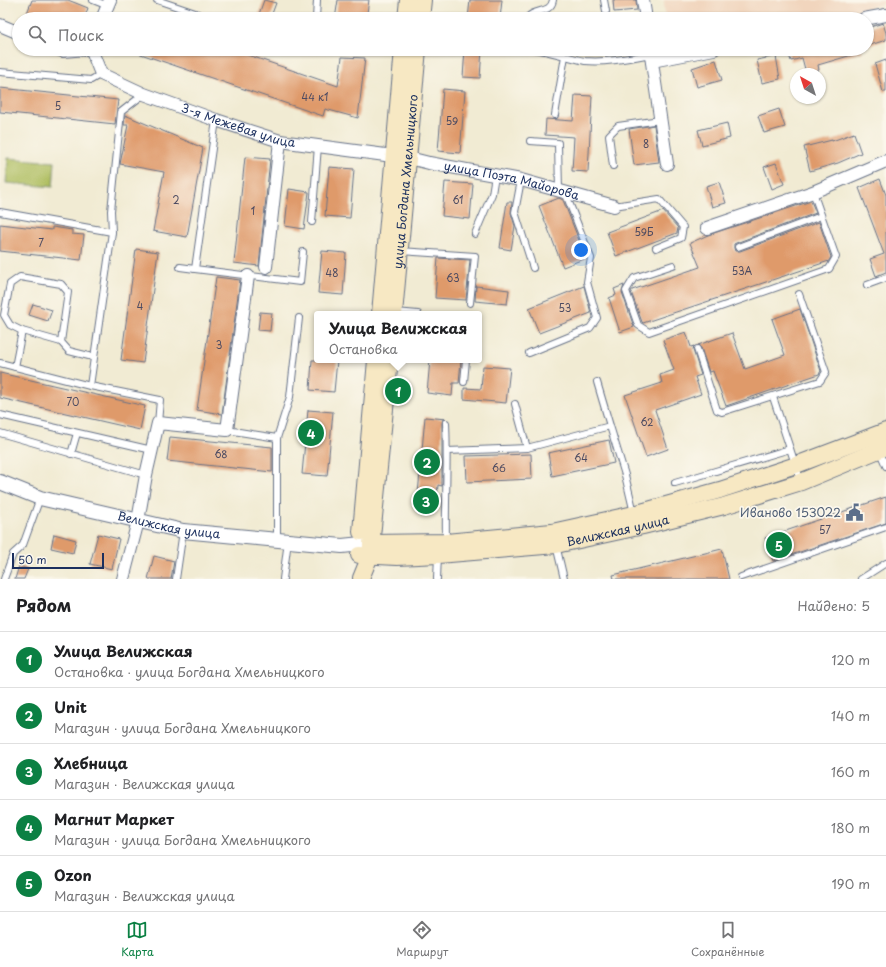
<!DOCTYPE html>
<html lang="ru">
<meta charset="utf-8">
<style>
:root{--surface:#fff;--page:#f2f2f2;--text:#202124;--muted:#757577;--line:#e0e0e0;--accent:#0b8043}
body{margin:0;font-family:"Playpen Sans",sans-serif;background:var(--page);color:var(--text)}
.compass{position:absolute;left:790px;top:68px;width:36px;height:36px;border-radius:50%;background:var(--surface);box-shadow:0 1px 3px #0004;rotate:321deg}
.scale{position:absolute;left:12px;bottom:10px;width:92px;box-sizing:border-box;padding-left:4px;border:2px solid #1b2f5e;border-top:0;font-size:11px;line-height:14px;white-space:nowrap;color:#1b2f5e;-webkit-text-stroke:3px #fbf7ec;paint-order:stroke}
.you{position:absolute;left:581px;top:250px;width:14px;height:14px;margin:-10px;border:3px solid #fff;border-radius:50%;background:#1a73e8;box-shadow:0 0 0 6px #1a73e833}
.badge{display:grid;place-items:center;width:26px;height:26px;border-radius:50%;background:var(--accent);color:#fff;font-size:13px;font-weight:700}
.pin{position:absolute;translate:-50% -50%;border:2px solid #fff;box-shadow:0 1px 4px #0006}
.popup{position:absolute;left:314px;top:311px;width:168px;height:52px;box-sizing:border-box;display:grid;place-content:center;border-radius:4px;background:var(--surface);filter:drop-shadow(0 1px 3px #0005);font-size:13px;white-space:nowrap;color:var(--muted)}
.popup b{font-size:15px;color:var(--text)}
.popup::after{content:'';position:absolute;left:50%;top:100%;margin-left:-8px;border:8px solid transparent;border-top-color:var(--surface)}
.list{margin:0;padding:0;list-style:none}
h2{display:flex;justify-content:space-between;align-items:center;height:52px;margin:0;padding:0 16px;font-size:17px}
h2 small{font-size:13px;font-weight:400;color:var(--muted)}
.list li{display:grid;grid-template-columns:26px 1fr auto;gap:12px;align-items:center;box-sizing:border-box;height:56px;padding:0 16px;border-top:1px solid var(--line)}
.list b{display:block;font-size:15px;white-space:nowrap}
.list p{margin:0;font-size:13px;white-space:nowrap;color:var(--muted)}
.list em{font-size:13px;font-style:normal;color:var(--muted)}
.icon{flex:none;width:22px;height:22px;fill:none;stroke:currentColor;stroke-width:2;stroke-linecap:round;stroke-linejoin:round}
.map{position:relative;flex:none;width:886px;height:579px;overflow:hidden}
.search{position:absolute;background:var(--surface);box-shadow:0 1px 3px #0004;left:12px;right:12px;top:12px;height:44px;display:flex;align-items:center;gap:10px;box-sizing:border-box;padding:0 14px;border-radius:22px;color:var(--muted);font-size:15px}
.sheet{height:332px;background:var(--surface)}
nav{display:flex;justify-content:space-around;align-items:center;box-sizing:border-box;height:56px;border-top:1px solid var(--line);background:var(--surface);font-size:11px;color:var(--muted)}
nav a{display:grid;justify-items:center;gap:2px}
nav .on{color:var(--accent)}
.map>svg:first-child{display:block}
.built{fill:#f1d5bd}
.green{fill:#afbe60;stroke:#65765f}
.building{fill:#df9a6a}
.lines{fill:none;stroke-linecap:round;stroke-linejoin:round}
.service-casing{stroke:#667187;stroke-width:8}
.minor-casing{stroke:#667187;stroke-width:14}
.tertiary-casing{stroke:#667187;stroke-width:16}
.secondary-casing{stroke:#667187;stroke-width:18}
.service{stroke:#fff;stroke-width:6}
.minor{stroke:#fff;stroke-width:12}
.tertiary{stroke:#fff;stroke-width:14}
.secondary{stroke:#f7e8c3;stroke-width:16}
.labels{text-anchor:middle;stroke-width:3.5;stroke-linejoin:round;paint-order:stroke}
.number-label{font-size:10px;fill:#4c4a61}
.street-label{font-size:12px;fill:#1b2f5e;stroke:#fbf7ec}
.service-label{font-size:12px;fill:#4e5e75;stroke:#fbf7ec;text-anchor:end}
</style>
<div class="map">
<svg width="886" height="579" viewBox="0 0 886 579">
<rect width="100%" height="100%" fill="#fbf7ec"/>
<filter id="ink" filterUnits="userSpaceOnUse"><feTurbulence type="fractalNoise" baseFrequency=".025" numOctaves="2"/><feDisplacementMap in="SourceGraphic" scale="8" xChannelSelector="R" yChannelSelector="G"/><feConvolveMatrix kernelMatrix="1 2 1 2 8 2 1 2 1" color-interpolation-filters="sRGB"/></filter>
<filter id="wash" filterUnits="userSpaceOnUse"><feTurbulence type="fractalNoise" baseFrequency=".012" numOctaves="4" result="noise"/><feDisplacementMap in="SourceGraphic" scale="16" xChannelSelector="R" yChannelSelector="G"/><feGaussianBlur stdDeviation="0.9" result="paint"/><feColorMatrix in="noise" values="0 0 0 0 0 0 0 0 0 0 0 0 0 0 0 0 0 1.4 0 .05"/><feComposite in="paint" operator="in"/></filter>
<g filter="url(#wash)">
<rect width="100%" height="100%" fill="#f1ebd3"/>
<path class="built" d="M664,0H886V3L829,19H665Z"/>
<path class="green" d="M8,158L55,162L53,187L6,183Z"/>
<g id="blocks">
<g class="building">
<path d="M32,0H68L88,8L84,19H43L27,13Z"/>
<path d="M264,0L276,3L270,19H264L258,17Z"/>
<path d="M338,0H369L366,19H335Z"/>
<path d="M470,0H502L500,19H468Z"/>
<path d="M613,0H636L637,10L614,12Z"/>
<path d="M883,23L886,33V40L867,46V28Z"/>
<path d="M132,49H247L245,54L338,86L342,57L365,58L358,118L325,109L323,116L132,51Z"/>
<path d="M465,49H482L480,78L463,77Z"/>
<path d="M787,49H862V52L818,65L819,70L806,73L802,58L791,61Z"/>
<path d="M776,56L780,79L762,83L757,60Z"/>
<path d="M716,60L722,80L697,87L692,68Z"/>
<path d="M886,60V92H883L875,64Z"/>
<path d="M0,88L118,100L115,124L0,112Z"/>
<path d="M443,89L465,91L460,153L438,151Z"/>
<path d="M575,95L592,96L588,172L572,171L574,137L545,135L546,119L573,121Z"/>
<path d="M779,109L785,127L764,133L758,116Z"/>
<path d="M125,115L203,148L187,237L153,231L164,172L120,164L128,125H124Z"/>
<path d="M727,123L730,138L702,145L698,130Z"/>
<path d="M654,125L659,162L634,165L629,129Z"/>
<path d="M854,133L861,153L838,163L810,171L804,147L832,140V141Z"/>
<path d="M245,157L270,159L259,266L234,263Z"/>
<path d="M776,163L784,184L772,189L764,167Z"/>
<path d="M329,167L354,169L350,218L325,216Z"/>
<path d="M880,179L886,195V272L876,276L870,259L884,254L859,188Z"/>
<path d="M445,182L473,184L470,219L442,216Z"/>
<path d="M719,182L726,203L712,207L706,186Z"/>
<path d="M289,189L309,192L304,229L285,226Z"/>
<path d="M559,198L563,200L586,258L563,267L539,206Z"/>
<path d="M811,201L816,213L736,243L734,244V248L735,251H740L819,222L831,257L829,261L643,323L642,322L631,292L632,290L700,267L690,243L708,235Z"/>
<path d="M507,202H512L511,213L515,226L511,250L500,248Z"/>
<path d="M663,211L678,228L677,233L616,256L607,232Z"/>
<path d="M0,224L52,230V227L72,230V234L84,235L81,260L0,251Z"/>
<path d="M136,249L158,252L143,363L121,360Z"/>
<path d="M322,251L346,253L343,295L318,293Z"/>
<path d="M438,258L470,260L466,300L435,298Z"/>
<path d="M216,277L240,280L222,414L197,410Z"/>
<path d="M624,285L622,292L634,327L620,332L609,298L616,295L614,289Z"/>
<path d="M476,286L509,290L507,304L475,301Z"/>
<path d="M584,286L591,313L539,333L529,308Z"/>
<path d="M33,304L52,310L48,321L29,315Z"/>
<path d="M800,309L821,371L819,374L726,406L713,371L709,372L701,348L698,345L732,333L745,369L785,355L772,319Z"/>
<path d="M260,312L272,313L270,331L258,330Z"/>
<path d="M686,332L691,347L694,346L693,350L701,375L695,377L701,394L655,410L668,449L646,457L625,395L662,383L660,375L674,370L663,340Z"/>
<path d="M312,360H337L334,392L310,390Z"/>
<path d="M430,360H461L459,383H453L452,396L427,393Z"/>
<path d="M483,366L510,368L506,403L464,399V388L481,389Z"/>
<path d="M0,373L145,406L140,430L0,398Z"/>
<path d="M308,410L333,412L327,476L302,474Z"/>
<path d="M425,417L446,419H443L442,423V486L438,485L436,508L414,506L415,499L418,494Z"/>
<path d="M170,437L272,447V472L167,461Z"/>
<path d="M609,440L614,463L552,476L548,453Z"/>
<path d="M531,454L532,479L467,482L466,456Z"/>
<path d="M886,497V523L773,561L765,538Z"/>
<path d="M54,534L76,540L73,553L51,548Z"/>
<path d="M98,534L119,539L112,569L90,564Z"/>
<path d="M722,549L729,579H614L613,575Z"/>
<path d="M154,556L174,561L171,579H148Z"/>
<path d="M19,566L28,569L24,579H15Z"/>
</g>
</g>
</g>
<g filter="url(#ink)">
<use href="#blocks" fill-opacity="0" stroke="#667187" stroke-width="1"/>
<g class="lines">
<defs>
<g id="service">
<path d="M93,0L108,6"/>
<path d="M157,0L213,19"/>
<path d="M604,0L606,11"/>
<path d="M316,19L317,0"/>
<path d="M529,19V16C537,9 551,13 553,0"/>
<path d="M533,49C552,51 568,58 585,61C607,63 629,58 651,54"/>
<path d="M0,72L91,80L101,74"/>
<path d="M555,115L565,56"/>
<path d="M216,120L195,269L300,282L303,252"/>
<path d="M530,141L558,143L559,191"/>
<path d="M613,166L609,135L618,126L660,120"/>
<path d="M521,180L515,212L533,268"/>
<path d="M614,206L659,199L683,227L681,238L656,248"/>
<path d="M0,212L112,232"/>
<path d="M312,222L318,146"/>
<path d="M475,234L492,194L495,175"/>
<path d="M738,247L821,216"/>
<path d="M400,251L475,256L470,303"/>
<path d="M673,265L634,278L626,291L638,325L649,332L829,269L836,257L813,192"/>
<path d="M180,267L195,269"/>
<path d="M867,285L886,278"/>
<path d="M396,312L418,314"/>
<path d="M22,331L61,342"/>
<path d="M697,349L717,410L722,412L820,381L826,372L799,294"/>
<path d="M529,353L590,328L597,318L587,282L591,258L565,192"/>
<path d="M0,363L90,386L160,400L158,423"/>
<path d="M15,367L22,331L10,325L4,315L10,284L20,277L61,284L68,292L61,342L69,351L93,357"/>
<path d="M464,382L466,360"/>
<path d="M597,382L610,426"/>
<path d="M90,386L112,232L111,211L121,112L144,94"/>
<path d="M773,397L801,482"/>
<path d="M515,404L527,448"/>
<path d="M0,415L152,450"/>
<path d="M227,430L277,438"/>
<path d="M0,433L146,475"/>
<path d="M879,450L886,466"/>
<path d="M447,451L527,448L610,426L625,475L634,513"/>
<path d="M71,454L77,433"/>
<path d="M675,483L790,449"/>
<path d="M277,540V438L290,397L299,318"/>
<path d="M446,541C445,502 448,462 446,423"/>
<path d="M556,545L564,579"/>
<path d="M741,577L886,527"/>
<path d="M4,579L13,554L23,545L40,498"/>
<path d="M176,579L183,531"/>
<path d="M283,579L288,541"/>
<path d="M437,579L438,555"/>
<path d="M861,579L886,563"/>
</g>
<g id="minor">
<path d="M643,0L646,19"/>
<path d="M102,19L110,0"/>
<path d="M864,19L886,15"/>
<path d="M0,25L19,33"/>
<path d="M58,49L63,51L86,49"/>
<path id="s1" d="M91,49L101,74L144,94L216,120L280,141L393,156"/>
<path d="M650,49L667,164"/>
<path d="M652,61L714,49"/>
<path id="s2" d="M409,158L429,163L521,180L614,206"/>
<path d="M707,228L813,192L886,161"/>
<path d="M266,267L280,141"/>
<path d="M123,579L138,521L146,475L158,423L227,430L248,276"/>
</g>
<g id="tertiary">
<path id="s3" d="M0,482L40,498L183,531L342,546L371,543"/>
</g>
<g id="secondary">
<path d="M406,19L408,0"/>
<path d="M421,19L423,0"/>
<path d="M380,314L403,49"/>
<path id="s4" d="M394,314L418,49"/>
<path d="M361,532L376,360"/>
<path d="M371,543L446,542L552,532L634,514L720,490L796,465L886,431"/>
<path id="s5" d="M359,555L397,557L438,555L556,545L643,526L724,506L801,482L886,447"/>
<path d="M361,578L370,556L390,360"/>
</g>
</defs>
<use href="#service" class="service-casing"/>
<use href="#minor" class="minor-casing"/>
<use href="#tertiary" class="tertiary-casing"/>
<use href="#secondary" class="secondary-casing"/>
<use href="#service" class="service"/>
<use href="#minor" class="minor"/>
<use href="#tertiary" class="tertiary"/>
<use href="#secondary" class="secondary"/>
</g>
</g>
<defs>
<symbol id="civic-bare" viewBox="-9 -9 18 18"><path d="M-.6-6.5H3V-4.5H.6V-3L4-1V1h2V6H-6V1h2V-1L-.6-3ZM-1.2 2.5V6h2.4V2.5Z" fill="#5c6f8a" stroke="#fbf7ec" stroke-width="2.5" paint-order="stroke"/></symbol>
</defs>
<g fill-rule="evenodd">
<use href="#civic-bare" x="842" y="500" width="25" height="25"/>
</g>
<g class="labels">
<g class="number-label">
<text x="315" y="101">44 к1</text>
<text x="58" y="110">5</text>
<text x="452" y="125">59</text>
<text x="646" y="148">8</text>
<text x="176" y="204">2</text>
<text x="458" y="204">61</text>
<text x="253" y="215">1</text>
<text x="644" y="236">59Б</text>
<text x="41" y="247">7</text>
<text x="742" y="275">53А</text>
<text x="332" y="277">48</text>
<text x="453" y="282">63</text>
<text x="140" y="310">4</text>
<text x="565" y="312">53</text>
<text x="219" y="349">3</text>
<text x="73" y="406">70</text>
<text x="647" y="426">62</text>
<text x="221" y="458">68</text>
<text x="581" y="462">64</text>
<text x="499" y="472">66</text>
<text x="825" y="534">57</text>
</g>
<g class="street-label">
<text dy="4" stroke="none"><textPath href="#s1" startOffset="174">3-я Межевая улица</textPath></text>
<text dy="4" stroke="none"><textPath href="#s4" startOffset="133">улица Богдана Хмельницкого</textPath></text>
<text dy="4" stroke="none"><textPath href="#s2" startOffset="105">улица Поэта Майорова</textPath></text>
<text dy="4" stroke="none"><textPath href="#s3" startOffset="175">Велижская улица</textPath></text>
<text dy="4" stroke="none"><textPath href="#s5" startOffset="261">Велижская улица</textPath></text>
</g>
<g class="service-label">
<text x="841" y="517">Иваново 153022</text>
</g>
</g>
</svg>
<svg class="compass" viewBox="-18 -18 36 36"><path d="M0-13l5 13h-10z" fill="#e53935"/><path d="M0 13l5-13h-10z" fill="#757577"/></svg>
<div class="scale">50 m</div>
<div class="you"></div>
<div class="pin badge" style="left:398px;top:391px">1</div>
<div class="popup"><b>Улица Велижская</b>Остановка</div>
<div class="pin badge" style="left:427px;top:462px">2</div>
<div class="pin badge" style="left:426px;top:501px">3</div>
<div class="pin badge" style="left:311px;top:433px">4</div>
<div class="pin badge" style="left:779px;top:545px">5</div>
<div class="search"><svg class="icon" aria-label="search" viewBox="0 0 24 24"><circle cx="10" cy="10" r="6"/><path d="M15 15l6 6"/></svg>Поиск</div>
</div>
<section class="sheet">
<h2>Рядом<small>Найдено: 5</small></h2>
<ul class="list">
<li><span class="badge">1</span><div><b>Улица Велижская</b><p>Остановка · улица Богдана Хмельницкого</p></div><em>120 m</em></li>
<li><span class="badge">2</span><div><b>Unit</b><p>Магазин · улица Богдана Хмельницкого</p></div><em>140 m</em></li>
<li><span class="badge">3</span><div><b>Хлебница</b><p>Магазин · Велижская улица</p></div><em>160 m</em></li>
<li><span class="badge">4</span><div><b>Магнит Маркет</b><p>Магазин · улица Богдана Хмельницкого</p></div><em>180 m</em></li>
<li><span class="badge">5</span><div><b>Ozon</b><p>Магазин · Велижская улица</p></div><em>190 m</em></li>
</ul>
</section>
<nav>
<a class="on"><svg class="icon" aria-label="map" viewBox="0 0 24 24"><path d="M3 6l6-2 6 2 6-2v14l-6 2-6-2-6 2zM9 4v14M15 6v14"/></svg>Карта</a>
<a><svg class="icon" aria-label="directions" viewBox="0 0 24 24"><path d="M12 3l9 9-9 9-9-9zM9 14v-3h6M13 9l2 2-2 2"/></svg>Маршрут</a>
<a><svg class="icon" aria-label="saved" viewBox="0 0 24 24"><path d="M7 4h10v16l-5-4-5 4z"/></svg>Сохранённые</a>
</nav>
